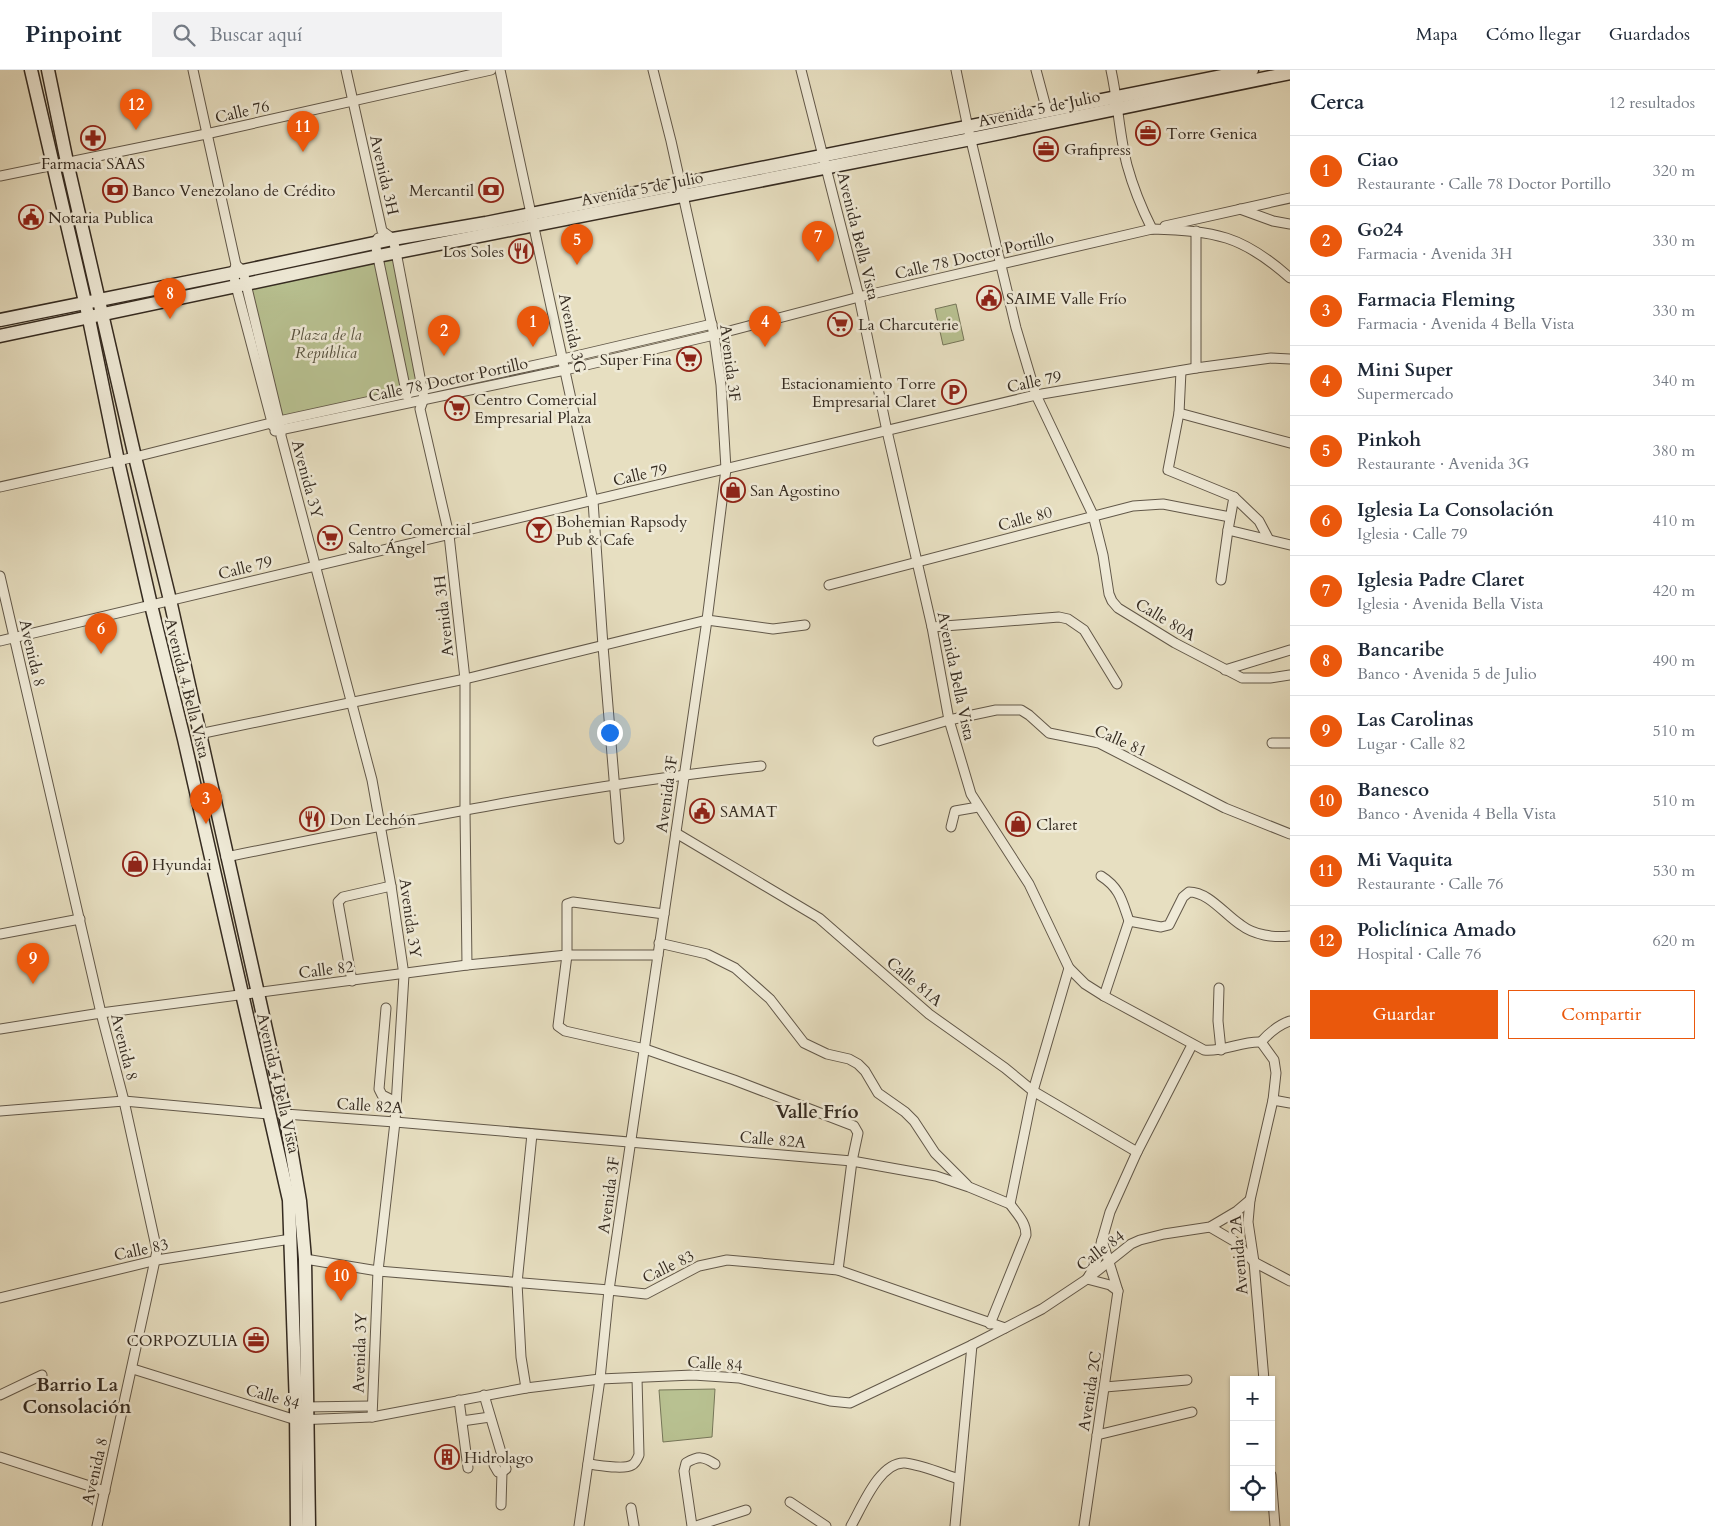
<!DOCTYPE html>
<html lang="es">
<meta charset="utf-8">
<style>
:root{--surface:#fff;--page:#f2f2f3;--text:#1f2937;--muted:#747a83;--line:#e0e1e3;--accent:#ea580c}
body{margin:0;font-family:Cardo,serif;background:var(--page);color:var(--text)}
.controls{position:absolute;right:15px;bottom:15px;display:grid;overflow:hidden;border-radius:0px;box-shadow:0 1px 4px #0004}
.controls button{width:45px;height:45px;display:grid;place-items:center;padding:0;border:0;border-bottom:1px solid var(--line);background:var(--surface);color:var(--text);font:25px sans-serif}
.you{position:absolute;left:609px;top:662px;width:18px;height:18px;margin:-12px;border:4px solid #fff;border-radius:50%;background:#1a73e8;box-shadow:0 0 0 8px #1a73e833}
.badge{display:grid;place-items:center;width:32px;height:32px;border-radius:50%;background:var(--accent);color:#fff;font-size:16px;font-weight:700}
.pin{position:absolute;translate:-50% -41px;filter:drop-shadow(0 1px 2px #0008)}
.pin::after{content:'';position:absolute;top:26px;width:18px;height:15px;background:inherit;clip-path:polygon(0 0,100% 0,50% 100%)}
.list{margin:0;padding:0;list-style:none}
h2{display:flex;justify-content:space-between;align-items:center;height:65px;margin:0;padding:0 20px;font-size:21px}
h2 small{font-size:16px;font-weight:400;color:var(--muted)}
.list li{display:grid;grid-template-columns:32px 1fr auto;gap:15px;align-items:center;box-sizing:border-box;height:70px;padding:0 20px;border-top:1px solid var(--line)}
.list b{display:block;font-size:19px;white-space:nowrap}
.list p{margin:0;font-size:16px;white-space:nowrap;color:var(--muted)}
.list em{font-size:16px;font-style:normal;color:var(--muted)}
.actions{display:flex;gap:10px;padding:15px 20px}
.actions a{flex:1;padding:11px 0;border:1px solid var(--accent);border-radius:0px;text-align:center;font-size:18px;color:var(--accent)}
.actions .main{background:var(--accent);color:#fff}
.icon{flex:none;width:28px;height:28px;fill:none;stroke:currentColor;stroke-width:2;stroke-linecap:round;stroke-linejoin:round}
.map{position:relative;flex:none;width:1290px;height:1456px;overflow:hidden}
header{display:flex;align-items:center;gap:30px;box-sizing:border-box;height:70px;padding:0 25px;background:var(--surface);border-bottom:1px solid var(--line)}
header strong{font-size:24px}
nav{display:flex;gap:28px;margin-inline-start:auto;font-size:18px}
.search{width:350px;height:45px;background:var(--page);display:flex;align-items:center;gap:12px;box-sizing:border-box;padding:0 18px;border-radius:0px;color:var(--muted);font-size:19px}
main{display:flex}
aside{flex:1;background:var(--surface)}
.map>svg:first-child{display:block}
.green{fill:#b8c191;stroke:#767659}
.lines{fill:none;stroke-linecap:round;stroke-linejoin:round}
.street-casing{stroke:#625849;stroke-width:11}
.secondary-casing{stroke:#352b21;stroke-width:15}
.street{stroke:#efead7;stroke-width:9}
.secondary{stroke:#efead7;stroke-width:12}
.labels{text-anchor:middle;stroke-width:5;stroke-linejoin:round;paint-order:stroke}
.street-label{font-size:16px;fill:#352b21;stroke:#efead7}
.poi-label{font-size:16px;fill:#352b21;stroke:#efead7;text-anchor:start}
.park-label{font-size:16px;font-style:italic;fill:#56503d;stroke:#efead7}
.quarter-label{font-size:19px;font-weight:bold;fill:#352b21;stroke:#efead7}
</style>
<header>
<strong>Pinpoint</strong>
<div class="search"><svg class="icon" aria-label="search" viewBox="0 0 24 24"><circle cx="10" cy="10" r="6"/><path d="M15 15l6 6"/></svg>Buscar aquí</div>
<nav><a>Mapa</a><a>Cómo llegar</a><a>Guardados</a></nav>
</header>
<main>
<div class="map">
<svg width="1290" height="1456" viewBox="0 0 1290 1456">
<rect width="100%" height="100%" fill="#e7dfc1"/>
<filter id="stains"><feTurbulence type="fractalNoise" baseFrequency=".004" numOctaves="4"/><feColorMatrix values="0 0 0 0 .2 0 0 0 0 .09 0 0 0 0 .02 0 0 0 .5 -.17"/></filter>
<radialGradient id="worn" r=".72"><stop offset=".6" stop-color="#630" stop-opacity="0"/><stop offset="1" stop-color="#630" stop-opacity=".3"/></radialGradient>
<g class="green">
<path d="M399,188L425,322L277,355L240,221Z"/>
<path d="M956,234L964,270L943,275L935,239Z"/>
<path d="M715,1319L712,1367L663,1372L659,1320Z"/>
</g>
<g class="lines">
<defs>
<g id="street">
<path d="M193,0L236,195L233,203L236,216L273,356"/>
<path d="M346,0L382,161L393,169L396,182L424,328L420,339L449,465L465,609V741L467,895"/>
<path d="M500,0L593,431L603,576L619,769"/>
<path d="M801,0L859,227L887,361L932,557L949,650L971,724L1029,814L1069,898L1085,914L1104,926L1204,980C1224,982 1241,971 1261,972"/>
<path d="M956,0L968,58L1016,258L1036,325L1093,445L1103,485L1109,524L1112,531L1118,538L1175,573L1242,608H1270L1290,605"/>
<path d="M1036,0L1047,41"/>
<path d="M1111,0C1118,31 1119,64 1127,95C1133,117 1142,139 1152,159"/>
<path d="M0,106L206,64L491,0"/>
<path d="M1240,139L1273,151L1290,154"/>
<path d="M1165,156L1290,128"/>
<path d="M378,168L375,173L407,326"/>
<path d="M236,195L243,201L246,214L281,359V366L372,710L391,816L404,905L395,1052L378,1201L372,1347"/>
<path d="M1196,298V161"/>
<path d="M1181,301L1179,343L1168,400L1234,427L1228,460L1221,510"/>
<path d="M1179,343L1290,373"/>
<path d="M275,361L565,300L714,265L859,227L1152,159C1215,161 1242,165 1290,208"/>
<path d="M0,417L135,387L279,351L563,289L712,254"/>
<path d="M1234,427L1259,451L1268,468"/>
<path d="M1228,460L1290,475"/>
<path d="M0,506L101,943L124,1031L157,1181L97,1456"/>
<path d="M829,515L1133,436L1163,434L1230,447"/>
<path d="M932,557L1059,547L1068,549L1084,560L1117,614"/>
<path d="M0,571L1036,325L1196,298L1271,288L1290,289"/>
<path d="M1225,600L1290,580"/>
<path d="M199,664L465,609L707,550L773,559L805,555"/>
<path d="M878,671L949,650L996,640H1021L1029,645L1049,663L1099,673L1225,738L1290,764"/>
<path d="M1272,673H1290"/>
<path d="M951,757L955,741L978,737"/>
<path d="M676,763L819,848L929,944L1005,998L1033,1021L1137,1082"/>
<path d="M226,787C404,751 581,715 761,696"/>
<path d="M1101,806C1120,818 1122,831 1129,851"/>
<path d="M664,844L573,832L567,834V885L558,956L565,961L645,979L734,1010L854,1056L858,1063L852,1091L838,1200"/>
<path d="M0,864L80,849"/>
<path d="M659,873L707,884L735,898L770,929L804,973L827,984L849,989L858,994L865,1001L878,1023L905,1042L914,1051L935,1083L967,1115"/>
<path d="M352,911L338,832L343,827L391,816"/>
<path d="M1219,918L1218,951L1221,980"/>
<path d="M1104,926L1129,851L1161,857L1169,855L1183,827L1189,822C1209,822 1225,845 1241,855C1254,865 1274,868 1290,866"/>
<path d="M386,938L379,1019L382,1025L396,1032"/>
<path d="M0,959L101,943L467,895L567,885H658"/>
<path d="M1261,972L1274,990L1276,1003L1273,1030L1250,1130L1248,1152L1254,1192L1264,1310"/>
<path d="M1261,972C1269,963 1278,955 1290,951"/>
<path d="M1273,1030L1290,1033"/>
<path d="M0,1041L124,1031L268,1044"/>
<path d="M285,1044L395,1052L852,1091L936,1106L969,1117L1010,1134L1033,1021L1069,898"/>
<path d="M1210,1157L1234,1171L1254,1192L1290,1211"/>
<path d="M1102,1170L1095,1196L1087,1209L1110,1215L1118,1221"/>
<path d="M305,1189L378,1201L609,1220L646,1224L699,1196L727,1190L838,1200L1005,1258"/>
<path d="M0,1228L157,1190L291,1169"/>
<path d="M990,1254L1026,1165C1026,1152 1017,1144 1010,1134"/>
<path d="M133,1299L296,1350L372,1347L526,1318L600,1309L693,1305L739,1308L830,1331L850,1333L972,1275L1042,1239L1087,1209L1131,1174L1140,1170L1164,1164L1210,1157L1237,1141L1250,1130"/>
<path d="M1105,1317L1187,1310"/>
<path d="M526,1318L521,1287L517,1213L532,1064"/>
<path d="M0,1325L42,1305"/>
<path d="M484,1325L506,1399L502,1402H498L494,1395"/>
<path d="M459,1330L468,1398"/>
<path d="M303,1337L372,1336"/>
<path d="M462,1351L490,1347"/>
<path d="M1097,1365L1192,1342"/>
<path d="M0,1387L105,1421"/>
<path d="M588,1394C598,1395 624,1400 632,1395C636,1393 637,1389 639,1385L637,1308"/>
<path d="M1271,1405L1275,1456"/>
<path d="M790,1432L826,1456"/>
<path d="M501,1435L502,1402"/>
<path d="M631,1438L634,1456"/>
<path d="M579,1456L600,1309L609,1220L707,550L726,399L721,315L714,265L671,71L653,0"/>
<path d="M692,1456L684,1401L686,1393C698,1386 703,1386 715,1394"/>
<path d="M696,1456L746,1440"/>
<path d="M851,1456C862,1437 880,1391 905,1393C922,1395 943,1404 959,1409"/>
<path d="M955,1456L972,1275"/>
<path d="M1084,1456L1118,1221L1102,1170L1110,1142L1137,1082L1192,975"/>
</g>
<g id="secondary">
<path d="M31,0L89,249L118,391L151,535L184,669L289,1130L296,1337L297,1456"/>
<path d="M48,0L67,92L135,387L170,530L285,1044L300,1131L305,1189L309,1456"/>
<path d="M0,250L233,203L393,169L486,153L1252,0"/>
<path d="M0,266L378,186L971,69L1290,3"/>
</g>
</defs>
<use href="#street" class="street-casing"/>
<use href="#secondary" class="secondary-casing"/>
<use href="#street" class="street"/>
<use href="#secondary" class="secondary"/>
</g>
<defs>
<symbol id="office-ring" viewBox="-11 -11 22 22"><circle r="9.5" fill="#efead7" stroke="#8f2418" stroke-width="1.5"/><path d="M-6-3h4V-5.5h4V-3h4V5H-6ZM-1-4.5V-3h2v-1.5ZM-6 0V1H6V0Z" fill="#8f2418"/></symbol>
<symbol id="pharmacy-ring" viewBox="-11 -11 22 22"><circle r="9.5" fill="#efead7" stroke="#8f2418" stroke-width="1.5"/><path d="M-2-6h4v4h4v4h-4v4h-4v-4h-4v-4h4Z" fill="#8f2418"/></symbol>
<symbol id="bank-ring" viewBox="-11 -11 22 22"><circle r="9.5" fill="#efead7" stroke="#8f2418" stroke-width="1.5"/><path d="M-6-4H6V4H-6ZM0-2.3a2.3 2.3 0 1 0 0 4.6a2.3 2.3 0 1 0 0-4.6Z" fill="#8f2418"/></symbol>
<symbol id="civic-ring" viewBox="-11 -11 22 22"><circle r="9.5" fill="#efead7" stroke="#8f2418" stroke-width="1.5"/><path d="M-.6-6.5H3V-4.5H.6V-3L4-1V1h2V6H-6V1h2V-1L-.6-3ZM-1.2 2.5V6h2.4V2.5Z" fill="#8f2418"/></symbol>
<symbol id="restaurant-ring" viewBox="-11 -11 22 22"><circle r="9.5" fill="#efead7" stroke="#8f2418" stroke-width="1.5"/><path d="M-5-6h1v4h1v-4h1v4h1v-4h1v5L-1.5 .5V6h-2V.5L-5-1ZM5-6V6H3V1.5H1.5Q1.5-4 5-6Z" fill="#8f2418"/></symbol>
<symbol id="supermarket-ring" viewBox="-11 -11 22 22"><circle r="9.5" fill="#efead7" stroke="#8f2418" stroke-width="1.5"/><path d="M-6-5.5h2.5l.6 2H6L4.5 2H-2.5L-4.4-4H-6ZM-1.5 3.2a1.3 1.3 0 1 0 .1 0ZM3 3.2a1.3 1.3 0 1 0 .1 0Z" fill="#8f2418"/></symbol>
<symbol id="parking-ring" viewBox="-11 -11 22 22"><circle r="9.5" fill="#efead7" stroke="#8f2418" stroke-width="1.5"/><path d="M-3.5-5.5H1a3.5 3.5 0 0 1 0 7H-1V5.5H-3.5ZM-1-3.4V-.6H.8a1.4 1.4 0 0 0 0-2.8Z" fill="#8f2418"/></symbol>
<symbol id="shop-ring" viewBox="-11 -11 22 22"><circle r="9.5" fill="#efead7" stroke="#8f2418" stroke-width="1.5"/><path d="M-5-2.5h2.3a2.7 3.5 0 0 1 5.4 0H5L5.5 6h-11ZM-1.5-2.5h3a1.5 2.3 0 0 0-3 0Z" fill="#8f2418"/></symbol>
<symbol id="bar-ring" viewBox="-11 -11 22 22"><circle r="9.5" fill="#efead7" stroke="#8f2418" stroke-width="1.5"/><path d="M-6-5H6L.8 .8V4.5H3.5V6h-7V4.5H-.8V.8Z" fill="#8f2418"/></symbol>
<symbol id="building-ring" viewBox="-11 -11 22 22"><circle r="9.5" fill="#efead7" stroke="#8f2418" stroke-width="1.5"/><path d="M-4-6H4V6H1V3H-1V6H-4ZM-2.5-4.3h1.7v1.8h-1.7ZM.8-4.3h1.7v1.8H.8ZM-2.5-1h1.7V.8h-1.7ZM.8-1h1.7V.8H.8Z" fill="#8f2418"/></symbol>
</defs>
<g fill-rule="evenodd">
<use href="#office-ring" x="1134" y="49" width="28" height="28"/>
<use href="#pharmacy-ring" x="79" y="54" width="28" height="28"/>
<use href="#office-ring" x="1032" y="65" width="28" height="28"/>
<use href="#bank-ring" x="101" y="106" width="28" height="28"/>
<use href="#bank-ring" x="477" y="106" width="28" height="28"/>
<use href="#civic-ring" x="17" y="133" width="28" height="28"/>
<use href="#restaurant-ring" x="507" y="167" width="28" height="28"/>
<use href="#civic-ring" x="975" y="214" width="28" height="28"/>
<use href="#supermarket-ring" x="826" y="240" width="28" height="28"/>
<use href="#supermarket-ring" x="675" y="275" width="28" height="28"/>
<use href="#parking-ring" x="940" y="308" width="28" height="28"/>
<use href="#supermarket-ring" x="443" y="324" width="28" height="28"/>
<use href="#shop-ring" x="719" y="406" width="28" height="28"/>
<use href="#bar-ring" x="525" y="446" width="28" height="28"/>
<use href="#supermarket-ring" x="316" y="454" width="28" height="28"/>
<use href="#civic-ring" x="688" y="727" width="28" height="28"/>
<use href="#restaurant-ring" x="298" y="735" width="28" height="28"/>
<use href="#shop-ring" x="1004" y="740" width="28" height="28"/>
<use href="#shop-ring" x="121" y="780" width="28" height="28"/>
<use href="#office-ring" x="242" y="1256" width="28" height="28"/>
<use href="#building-ring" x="433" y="1373" width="28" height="28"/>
</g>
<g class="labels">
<g class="street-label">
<text transform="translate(1039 38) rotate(-12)" y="6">Avenida 5 de Julio</text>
<text transform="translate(242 41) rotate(-13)" y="6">Calle 76</text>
<text transform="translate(385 105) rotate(77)" y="6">Avenida 3H</text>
<text transform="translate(642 118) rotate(-11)" y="6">Avenida 5 de Julio</text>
<text transform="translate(859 166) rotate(76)" y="6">Avenida Bella Vista</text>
<text transform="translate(974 185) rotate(-13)" y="6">Calle 78 Doctor Portillo</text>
<text transform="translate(573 263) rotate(78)" y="6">Avenida 3G</text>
<text transform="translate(731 293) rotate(83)" y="6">Avenida 3F</text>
<text transform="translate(448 309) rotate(-12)" y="6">Calle 78 Doctor Portillo</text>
<text transform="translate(1034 311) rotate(-12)" y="6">Calle 79</text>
<text transform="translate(640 404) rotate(-13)" y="6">Calle 79</text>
<text transform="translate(308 409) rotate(75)" y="6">Avenida 3Y</text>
<text transform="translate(1025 448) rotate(-15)" y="6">Calle 80</text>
<text transform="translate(245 497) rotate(-14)" y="6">Calle 79</text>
<text transform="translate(443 546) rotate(-96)" y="6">Avenida 3H</text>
<text transform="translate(1166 549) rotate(31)" y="6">Calle 80A</text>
<text transform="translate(33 583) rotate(77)" y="6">Avenida 8</text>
<text transform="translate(957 606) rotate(78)" y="6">Avenida Bella Vista</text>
<text transform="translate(188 618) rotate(76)" y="6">Avenida 4 Bella Vista</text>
<text transform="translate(1121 670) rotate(24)" y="6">Calle 81</text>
<text transform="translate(666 724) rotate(-82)" y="6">Avenida 3F</text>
<text transform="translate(411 848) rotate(82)" y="6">Avenida 3Y</text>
<text transform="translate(326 899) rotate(-7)" y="6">Calle 82</text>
<text transform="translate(915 911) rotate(40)" y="6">Calle 81A</text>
<text transform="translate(125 977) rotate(76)" y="6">Avenida 8</text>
<text transform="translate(279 1013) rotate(77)" y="6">Avenida 4 Bella Vista</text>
<text transform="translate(370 1035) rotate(4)" y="6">Calle 82A</text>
<text transform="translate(773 1069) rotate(5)" y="6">Calle 82A</text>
<text transform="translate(608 1125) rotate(-82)" y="6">Avenida 3F</text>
<text transform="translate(141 1179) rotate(-12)" y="6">Calle 83</text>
<text transform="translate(1100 1180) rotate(-37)" y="6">Calle 84</text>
<text transform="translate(1238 1185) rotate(-95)" y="6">Avenida 2A</text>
<text transform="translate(668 1196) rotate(-26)" y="6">Calle 83</text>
<text transform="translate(359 1283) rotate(-88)" y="6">Avenida 3Y</text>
<text transform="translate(715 1293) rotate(4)" y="6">Calle 84</text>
<text transform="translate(1089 1321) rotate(-81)" y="6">Avenida 2C</text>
<text transform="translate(273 1326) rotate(16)" y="6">Calle 84</text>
<text transform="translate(94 1401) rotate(-77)" y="6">Avenida 8</text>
</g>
<g class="poi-label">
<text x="1166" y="69">Torre Genica</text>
<text x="1064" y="85">Grafipress</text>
<text x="93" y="99" text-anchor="middle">Farmacia SAAS</text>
<text x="132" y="126">Banco Venezolano de Crédito</text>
<text x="474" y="126" text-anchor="end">Mercantil</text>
<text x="48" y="153">Notaria Publica</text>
<text x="504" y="187" text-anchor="end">Los Soles</text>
<text x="1006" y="234">SAIME Valle Frío</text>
<text x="858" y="260">La Charcuterie</text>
<text x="672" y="295" text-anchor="end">Super Fina</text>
<text x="936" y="319" text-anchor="end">Estacionamiento Torre<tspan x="936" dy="18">Empresarial Claret</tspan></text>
<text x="474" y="335">Centro Comercial<tspan x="474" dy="18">Empresarial Plaza</tspan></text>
<text x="750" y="426">San Agostino</text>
<text x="556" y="457">Bohemian Rapsody<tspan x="556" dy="18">Pub &amp; Cafe</tspan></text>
<text x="348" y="465">Centro Comercial<tspan x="348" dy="18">Salto Ángel</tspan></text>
<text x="720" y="747">SAMAT</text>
<text x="330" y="755">Don Lechón</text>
<text x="1036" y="760">Claret</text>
<text x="152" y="800">Hyundai</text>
<text x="238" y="1276" text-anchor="end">CORPOZULIA</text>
<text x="464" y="1393">Hidrolago</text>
</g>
<g class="park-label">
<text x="326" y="270">Plaza de la<tspan x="326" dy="18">República</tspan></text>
</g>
<g class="quarter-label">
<text x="817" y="1048">Valle Frío</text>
<text x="77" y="1321">Barrio La<tspan x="77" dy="22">Consolación</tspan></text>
</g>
</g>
<rect width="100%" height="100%" filter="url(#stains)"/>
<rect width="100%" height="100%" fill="url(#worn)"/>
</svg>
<div class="controls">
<button>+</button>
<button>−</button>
<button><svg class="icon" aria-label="locate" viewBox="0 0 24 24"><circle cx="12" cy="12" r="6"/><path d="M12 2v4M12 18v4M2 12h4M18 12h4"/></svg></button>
</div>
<div class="you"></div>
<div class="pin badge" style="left:533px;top:277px">1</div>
<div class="pin badge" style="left:444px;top:286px">2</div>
<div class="pin badge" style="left:206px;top:754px">3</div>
<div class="pin badge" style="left:765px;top:277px">4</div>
<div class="pin badge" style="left:577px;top:195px">5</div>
<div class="pin badge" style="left:101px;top:584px">6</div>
<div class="pin badge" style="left:818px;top:192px">7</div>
<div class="pin badge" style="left:170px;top:249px">8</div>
<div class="pin badge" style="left:33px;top:914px">9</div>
<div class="pin badge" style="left:341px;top:1231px">10</div>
<div class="pin badge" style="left:303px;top:82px">11</div>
<div class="pin badge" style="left:136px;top:60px">12</div>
</div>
<aside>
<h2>Cerca<small>12 resultados</small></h2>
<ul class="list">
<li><span class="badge">1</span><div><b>Ciao</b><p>Restaurante · Calle 78 Doctor Portillo</p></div><em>320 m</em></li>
<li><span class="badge">2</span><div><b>Go24</b><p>Farmacia · Avenida 3H</p></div><em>330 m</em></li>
<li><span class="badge">3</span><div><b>Farmacia Fleming</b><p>Farmacia · Avenida 4 Bella Vista</p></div><em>330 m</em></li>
<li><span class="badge">4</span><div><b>Mini Super</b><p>Supermercado</p></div><em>340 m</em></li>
<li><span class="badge">5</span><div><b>Pinkoh</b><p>Restaurante · Avenida 3G</p></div><em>380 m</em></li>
<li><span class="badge">6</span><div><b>Iglesia La Consolación</b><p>Iglesia · Calle 79</p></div><em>410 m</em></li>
<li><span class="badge">7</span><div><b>Iglesia Padre Claret</b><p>Iglesia · Avenida Bella Vista</p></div><em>420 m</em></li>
<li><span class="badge">8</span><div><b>Bancaribe</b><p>Banco · Avenida 5 de Julio</p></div><em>490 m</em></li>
<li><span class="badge">9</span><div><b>Las Carolinas</b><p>Lugar · Calle 82</p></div><em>510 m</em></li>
<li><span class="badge">10</span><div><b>Banesco</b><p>Banco · Avenida 4 Bella Vista</p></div><em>510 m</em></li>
<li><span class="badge">11</span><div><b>Mi Vaquita</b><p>Restaurante · Calle 76</p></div><em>530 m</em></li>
<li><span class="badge">12</span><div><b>Policlínica Amado</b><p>Hospital · Calle 76</p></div><em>620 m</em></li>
</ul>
<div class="actions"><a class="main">Guardar</a><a>Compartir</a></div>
</aside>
</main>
